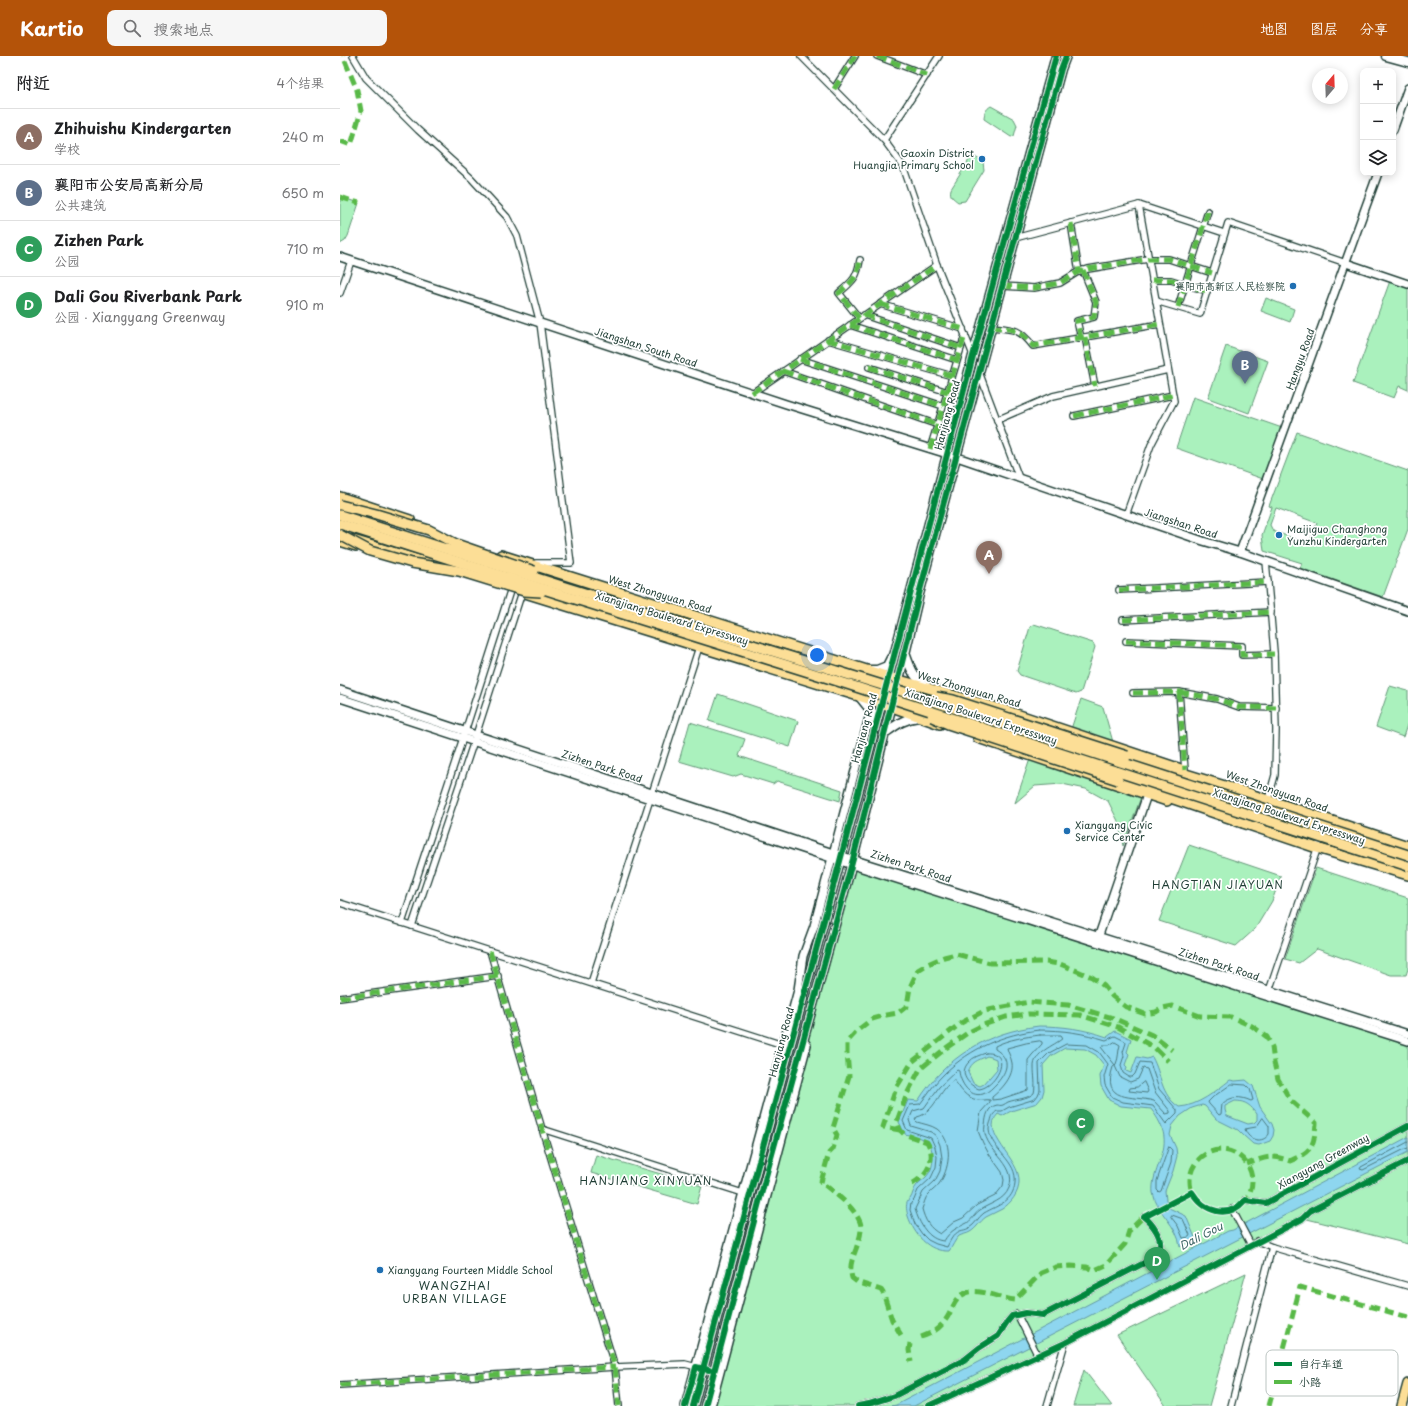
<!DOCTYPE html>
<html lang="zh">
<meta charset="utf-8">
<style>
:root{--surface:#fff;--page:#f6f6f6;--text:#202124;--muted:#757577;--line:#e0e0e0;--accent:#b45309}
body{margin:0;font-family:"Playpen Sans","LXGW WenKai TC",sans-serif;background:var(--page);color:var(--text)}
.controls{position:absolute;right:12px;top:12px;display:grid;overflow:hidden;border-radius:8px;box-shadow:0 2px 10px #0003}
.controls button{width:36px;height:36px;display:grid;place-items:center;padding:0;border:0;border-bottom:1px solid var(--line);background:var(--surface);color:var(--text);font:20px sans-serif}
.compass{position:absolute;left:972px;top:12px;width:36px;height:36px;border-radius:50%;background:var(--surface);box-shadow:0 2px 10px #0003;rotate:19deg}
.you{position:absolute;left:477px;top:599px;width:14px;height:14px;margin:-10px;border:3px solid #fff;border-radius:50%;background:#1a73e8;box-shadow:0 0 0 6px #1a73e833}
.badge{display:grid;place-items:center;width:26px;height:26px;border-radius:50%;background:var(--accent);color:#fff;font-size:13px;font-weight:700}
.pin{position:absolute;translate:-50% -33px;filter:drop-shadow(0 1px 2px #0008)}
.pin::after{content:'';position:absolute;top:21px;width:14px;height:12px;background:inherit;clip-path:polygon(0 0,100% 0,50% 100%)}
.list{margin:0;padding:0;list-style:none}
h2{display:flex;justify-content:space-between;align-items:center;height:52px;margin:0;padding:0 16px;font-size:17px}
h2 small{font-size:13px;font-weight:400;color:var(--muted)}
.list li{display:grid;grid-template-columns:26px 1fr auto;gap:12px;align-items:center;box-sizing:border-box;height:56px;padding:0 16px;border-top:1px solid var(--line)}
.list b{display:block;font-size:15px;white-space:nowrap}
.list p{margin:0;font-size:13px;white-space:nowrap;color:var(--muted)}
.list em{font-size:13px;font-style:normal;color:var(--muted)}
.icon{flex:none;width:22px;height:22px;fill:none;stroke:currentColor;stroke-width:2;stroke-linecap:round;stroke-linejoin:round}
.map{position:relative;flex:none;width:1068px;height:1350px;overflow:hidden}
header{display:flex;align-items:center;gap:24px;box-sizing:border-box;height:56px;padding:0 20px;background:var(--accent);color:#fff}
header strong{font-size:19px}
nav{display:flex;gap:22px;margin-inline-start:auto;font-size:14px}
.search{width:280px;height:36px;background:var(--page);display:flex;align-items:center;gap:10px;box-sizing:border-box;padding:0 14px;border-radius:8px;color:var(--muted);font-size:15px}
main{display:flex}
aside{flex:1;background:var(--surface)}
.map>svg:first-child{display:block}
.green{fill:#aaf1bd;stroke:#649778;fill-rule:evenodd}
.water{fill:#8ed6ef;stroke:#6299a4;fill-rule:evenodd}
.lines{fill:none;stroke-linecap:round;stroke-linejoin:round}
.shore{stroke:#4b7a7f;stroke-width:1}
.minor-casing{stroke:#1f3d34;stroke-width:8}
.tertiary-casing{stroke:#1f3d34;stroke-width:10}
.secondary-casing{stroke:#1f3d34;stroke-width:11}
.primary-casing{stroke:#1f3d34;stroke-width:12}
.trunk-casing{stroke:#1f3d34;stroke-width:12}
.minor{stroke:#fff;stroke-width:5.5}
.tertiary{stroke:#fff;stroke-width:7}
.secondary{stroke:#fff;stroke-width:8}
.primary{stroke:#fcde96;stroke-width:9}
.trunk{stroke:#fcde96;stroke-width:9}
.trunk-bridge-casing{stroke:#1f3d34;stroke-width:12;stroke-linecap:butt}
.trunk-bridge{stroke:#fcde96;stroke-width:9}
.quiet{stroke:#58b947;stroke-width:5;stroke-dasharray:10 5;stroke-linecap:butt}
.cycleway-casing{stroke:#fff;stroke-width:8}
.cycleway{stroke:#00873e;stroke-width:6}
.poi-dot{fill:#1f6fb2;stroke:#fff;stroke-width:1.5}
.labels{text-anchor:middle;stroke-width:3.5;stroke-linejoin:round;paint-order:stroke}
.poi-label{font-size:10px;fill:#1f3d34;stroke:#fff;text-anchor:start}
.street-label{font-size:10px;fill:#1f3d34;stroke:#fff}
.neighbourhood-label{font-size:11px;letter-spacing:1px;fill:#1f3d34;stroke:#fff}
.water-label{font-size:11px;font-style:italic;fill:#3b6363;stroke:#fff}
.key{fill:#fff;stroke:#bcc5c2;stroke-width:1}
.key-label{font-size:11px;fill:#1f3d34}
</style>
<header>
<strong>Kartio</strong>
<div class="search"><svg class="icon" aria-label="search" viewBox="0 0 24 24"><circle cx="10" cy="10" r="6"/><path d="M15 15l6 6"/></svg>搜索地点</div>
<nav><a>地图</a><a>图层</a><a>分享</a></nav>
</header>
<main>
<aside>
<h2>附近<small>4个结果</small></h2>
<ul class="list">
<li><span class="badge" style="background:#8d6e63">A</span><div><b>Zhihuishu Kindergarten</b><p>学校</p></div><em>240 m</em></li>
<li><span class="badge" style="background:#5c6f8a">B</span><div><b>襄阳市公安局高新分局</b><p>公共建筑</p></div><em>650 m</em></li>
<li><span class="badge" style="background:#2e9e5b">C</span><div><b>Zizhen Park</b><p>公园</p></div><em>710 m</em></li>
<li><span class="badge" style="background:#2e9e5b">D</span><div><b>Dali Gou Riverbank Park</b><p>公园 · Xiangyang Greenway</p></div><em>910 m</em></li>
</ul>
</aside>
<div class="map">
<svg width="1068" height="1350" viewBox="0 0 1068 1350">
<rect width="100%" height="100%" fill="#fff"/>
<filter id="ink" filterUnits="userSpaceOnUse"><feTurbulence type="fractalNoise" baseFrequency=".025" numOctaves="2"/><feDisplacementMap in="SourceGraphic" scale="8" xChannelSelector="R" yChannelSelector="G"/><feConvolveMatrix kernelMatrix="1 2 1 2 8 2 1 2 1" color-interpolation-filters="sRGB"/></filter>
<g filter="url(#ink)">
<g class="green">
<path d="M651,50L674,63L677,69L674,80L671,81L644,63C644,57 646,53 651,50Z"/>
<path d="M632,101H635L643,106L644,114L625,145L618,146C613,142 609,140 611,133L629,104Z"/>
<path d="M0,141L19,147L8,180L5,185L0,188Z"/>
<path d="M1051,222L1068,228V334L1059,330L1054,342L1013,327Z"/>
<path d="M926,242L954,253L950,266L921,255Z"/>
<path d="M886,290L928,305L909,357L868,342Z"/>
<path d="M853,341L945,373L926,424L836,392Z"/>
<path d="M957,376L1068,415V473L1043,541L960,512L962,507L924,495L922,479L932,451L929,450ZM936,452L977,467L969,488L933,475L930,469Z"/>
<path d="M694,568L753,587L755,591L741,636L736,638L680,619L677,615L690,571Z"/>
<path d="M1050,630L1068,635V666L1063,681L1036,671Z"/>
<path d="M378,638L458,665L450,691L369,665Z"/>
<path d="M741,643L763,651L773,686L731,673Z"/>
<path d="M350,666L405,683L399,700L502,734L500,745L437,725L433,728L401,718L393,721L339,705Z"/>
<path d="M690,703L801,741L783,790L779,767L768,745L746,733L722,728L695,730L675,747Z"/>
<path d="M849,789L941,820L932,845L915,873L896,890L819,865Z"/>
<path d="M512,809L1068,987V1188L963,1162L725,1287L588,1350H365Z"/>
<path d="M976,812L1068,842V913L1066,919H1051L977,893L959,907L945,903Z"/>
<path d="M256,1099L362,1130L357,1148L251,1117Z"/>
<path d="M906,1217L869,1350H826L777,1279Z"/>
<path d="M744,1314L772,1350H733Z"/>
</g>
<g class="water">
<path d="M699,970C723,970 744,973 767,981L775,975L791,983L787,996L789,998L785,1009L787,1011L786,1015L791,1017L797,1001L807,1003L812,1001C822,1019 820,1038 839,1051C858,1050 876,1035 890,1024L895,1025L906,1024L913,1030L920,1051L932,1068L934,1074L933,1080L930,1085L919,1089L913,1088L903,1079L898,1074L876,1063L865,1050L862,1049L852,1052L840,1060L832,1070L830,1079L836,1092L837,1100L833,1115L825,1135L826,1144L829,1152L846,1160L856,1184L847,1186L840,1191C838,1169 817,1158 813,1137C812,1127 815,1119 818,1110C828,1086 826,1073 811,1053L781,1050L769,1044L761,1030L760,1020L764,1009L756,999L745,993L725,992L711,1000L703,1009L704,1034L702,1041L697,1047L671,1055L662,1060L658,1058C639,1077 681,1103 679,1126C679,1137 671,1147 662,1153C657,1156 651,1158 646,1161C640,1165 636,1173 630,1176C627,1178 623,1178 619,1180C614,1185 613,1190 609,1195C588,1196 574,1178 568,1160C567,1156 565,1149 568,1145C568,1144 569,1144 570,1143C573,1139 573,1133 577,1129C579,1126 583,1124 586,1121C595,1111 594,1098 589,1086L580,1082L565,1078L559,1066L568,1044L578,1045C606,1001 647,976 699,970ZM647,1000L651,1001L656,1003L657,1013L644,1028L640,1030L633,1027L628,1016C632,1005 637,1005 647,1000ZM895,1045C906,1045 911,1050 917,1058V1064L914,1067L908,1068L887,1060L885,1054V1050Z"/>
<path d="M1068,1081V1096L574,1350H551L556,1349L888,1175L893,1174Z"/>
</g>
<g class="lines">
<g class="shore">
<path d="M699,974C724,974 743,977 766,984L775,980L785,985L786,987L783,996L784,1000L781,1009L783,1017L789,1021H792L795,1018L800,1006L810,1007L819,1033L837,1054V1057L826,1068L813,1050L783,1046L772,1041L765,1029L764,1021L768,1008L759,996L747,989L726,988L709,997L699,1007L700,1034L698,1039L695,1043L669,1051L662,1055H657C653,1058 652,1060 651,1065C650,1067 649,1071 649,1074C651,1094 678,1105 675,1127C673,1146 658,1149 644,1157C638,1161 635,1169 629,1172C626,1174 623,1174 620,1175C613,1178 610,1185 607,1191L596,1188L588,1184L582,1178L575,1168L570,1154L571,1147L574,1144L578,1134L591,1122L596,1111L597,1101L595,1091L591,1082L567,1074L563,1065L570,1049L580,1048C588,1038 595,1026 605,1017C631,992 664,978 699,974Z"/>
<path d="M700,979H721L723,982C714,990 693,996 694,1012C694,1019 696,1029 694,1037C688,1043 676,1043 668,1046C666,1047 665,1048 663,1049C660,1050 659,1049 657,1049C647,1051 646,1061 645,1069C640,1093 679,1107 669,1132C664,1145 650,1147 640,1154C635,1157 631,1166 625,1168C615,1173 610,1175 604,1185C588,1184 579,1167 575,1153L583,1136L595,1125L600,1115L602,1102L600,1089L596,1080L591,1076L571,1070L569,1064L573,1055L584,1052L599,1031L617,1014L619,1015C620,1026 629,1042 643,1038C649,1036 653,1031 657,1027C668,1014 671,1003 655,993V990C669,983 685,981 700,979Z"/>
<path d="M700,985L702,986V988L692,999L688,1004V1034L661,1043L652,1044V1041C662,1033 674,1020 672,1007C671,1001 668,997 667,992L686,987Z"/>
<path d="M775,986L780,989C778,995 779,1001 776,1008L775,1009L761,991L763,989H769Z"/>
<path d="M646,997C674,995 657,1031 639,1033C628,1029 618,1017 629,1006C633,1001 640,999 646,997Z"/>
<path d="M775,1010L780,1021L790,1026L798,1023L803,1012L807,1013L815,1036L830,1055V1057L826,1058L814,1045C792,1039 761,1047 773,1011Z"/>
<path d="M614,1024C621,1033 625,1042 638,1044C642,1045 646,1043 650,1044V1046L641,1056L638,1075L643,1087L649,1098L662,1116L664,1124L663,1130L655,1140L637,1149L623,1162L614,1166L600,1178C589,1172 585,1164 582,1153C584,1148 585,1142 588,1139C592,1134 598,1131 601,1125C610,1110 613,1085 597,1073C591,1069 583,1068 577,1066L575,1064L577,1061C595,1057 599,1033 614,1024Z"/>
<path d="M804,1026L808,1035L807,1037L789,1035L790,1032L797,1031Z"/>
<path d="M892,1028L906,1029L910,1033L913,1044L911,1045C900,1040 891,1040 882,1048L881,1058L879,1059L869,1048L868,1046L873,1041Z"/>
<path d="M923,1062L929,1070V1078C923,1088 908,1085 905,1073L916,1071Z"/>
<path d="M1068,1086L1021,1111L1020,1113L1023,1114L1065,1093L1068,1092"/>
<path d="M829,1091L832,1094L831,1107L821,1135L819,1136L817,1134V1125Z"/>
<path d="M832,1159L843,1163L850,1179L849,1181L843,1182L838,1170L831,1161Z"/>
</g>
<defs>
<g id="minor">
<path d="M13,0L26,22L78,74L131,122L167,161L177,180L200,267L231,507H196"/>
<path d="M461,0L544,84L563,110L598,212L633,299"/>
<path d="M537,0L587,19"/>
<path d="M494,33L515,0"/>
<path d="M544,84L599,0"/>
<path d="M799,149L884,177"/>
<path d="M731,167L739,216"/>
<path d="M675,182L799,149L834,345L811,389L786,459"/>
<path d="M812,224H831L867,235"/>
<path d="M662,230L694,232L720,227L736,217L748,213L808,203H829L872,217"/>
<path d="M0,237L11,205"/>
<path d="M816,245L860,258L888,167L1006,207"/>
<path d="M540,248L623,273"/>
<path d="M838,251L868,155"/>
<path d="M524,259L621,292"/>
<path d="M519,262L499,237C513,225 517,222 520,204"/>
<path d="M510,269L617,304"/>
<path d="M651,271C673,273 679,272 693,290L820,268"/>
<path d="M745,281L755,330"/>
<path d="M741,282L737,265L754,261L756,246L743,214"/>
<path d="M488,284L612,320"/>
<path d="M460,303L603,350"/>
<path d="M529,311L608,336"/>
<path d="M443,315L598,369"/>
<path d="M639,316L679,422"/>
<path d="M412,337L597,209"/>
<path d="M734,360L833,339"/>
<path d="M657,364L713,340L828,314"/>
<path d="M590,393L625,279"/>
<path d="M926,505L934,596L936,674L935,719L928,744"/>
<path d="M779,534L928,526"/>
<path d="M783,564L931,556"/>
<path d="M786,585L902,590V599L934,598"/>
<path d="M839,636L877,643L899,651L936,652"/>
<path d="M793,637L839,636L845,714"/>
<path d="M0,847L443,989"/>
<path d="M62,867L123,682L171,532"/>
<path d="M72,870L136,679L182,536"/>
<path d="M150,895L202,1073L275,1311L279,1350"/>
<path d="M251,927L359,591"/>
<path d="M929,935L985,770"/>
<path d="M0,942L158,920"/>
<path d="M202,1073L406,1138"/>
<path d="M905,1144L926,1147L1068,1070"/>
<path d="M892,1153L911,1189"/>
<path d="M917,1185L932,1191L1068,1230"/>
<path d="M677,1258L698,1300"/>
<path d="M0,1329L275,1311L345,1308L376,1316"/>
<path d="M518,1350L529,1348L554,1340L624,1304L639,1292L658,1280L667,1266L672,1260L686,1257L703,1259L810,1204C813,1201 817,1198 819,1194C824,1183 812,1167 804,1161"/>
<path d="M588,1350L725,1287L962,1163L970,1155L1068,1105"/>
<path d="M707,1350L725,1287"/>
<path d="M891,1350L932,1191"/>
</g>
<g id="tertiary">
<path d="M1053,74L1068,32"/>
<path d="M0,201L446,348L617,401L863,485L900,496L1068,555"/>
<path d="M1006,207L1068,228"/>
<path d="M900,496L1038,117"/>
<path d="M0,634L493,797L1068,978"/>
<path d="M0,642L500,805L1068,985"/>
<path d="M757,885L807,739"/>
<path d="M345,1350L458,934L463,900L474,870L531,654"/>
<path d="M371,1350L467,989L463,984"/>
</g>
<g id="secondary">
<path d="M1046,0L1068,6"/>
<path d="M565,597C571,614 573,621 588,631"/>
<path d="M529,614H537L547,610L551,602"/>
<path d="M558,628L579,538L721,13L726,0"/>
<path d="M519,640L536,661L535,665"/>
<path d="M545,677C556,669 565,662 579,661"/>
<path d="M353,1350L500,805L633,300L716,0"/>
<path d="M365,1350L426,1120L513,803L553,645"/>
</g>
<g id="primary">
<path d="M13,484L89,507"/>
<path d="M161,499L549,621L661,653L841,713"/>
<path d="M185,537L541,647L600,668"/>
<path d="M638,682L827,745"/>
<path d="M904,736L1068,790"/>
<path d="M897,765L977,792L1068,819"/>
</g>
<g id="trunk">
<path d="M0,441L70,464"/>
<path d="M0,485L16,490"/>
<path d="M787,700L911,738"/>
<path d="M778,724L904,767"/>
<path d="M1062,1350L1068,1328"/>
</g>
</defs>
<use href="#minor" class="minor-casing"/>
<use href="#tertiary" class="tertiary-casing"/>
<use href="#secondary" class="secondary-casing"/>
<use href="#primary" class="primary-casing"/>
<use href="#trunk" class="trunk-casing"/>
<use href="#minor" class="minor"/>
<use href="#tertiary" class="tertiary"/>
<use href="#secondary" class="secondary"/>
<use href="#primary" class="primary"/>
<use href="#trunk" class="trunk"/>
<defs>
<g id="trunk-bridge">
<path d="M0,449L36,458L89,474L116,488L194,515"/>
<path d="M0,459L225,531L555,633L1068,799"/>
<path d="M0,468L216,537L507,628L1068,810"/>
<path d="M0,479L30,495L72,507L119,515L184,535L201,536"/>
<path d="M596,641L613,644L787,700"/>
<path d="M592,661L608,668L778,724"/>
</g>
</defs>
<use href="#trunk-bridge" class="trunk-bridge-casing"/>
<use href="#trunk-bridge" class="trunk-bridge"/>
<g class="quiet">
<path d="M537,0L587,19"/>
<path d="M494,33L515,0"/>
<path d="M0,85L11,89L21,55L17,34L3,0"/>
<path d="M0,141L19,147"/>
<path d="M731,167L739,216"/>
<path d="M812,224H831L867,235"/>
<path d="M662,230L694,232L720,227L736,217L748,213L808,203H829L872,217"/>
<path d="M540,248L623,273"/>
<path d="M838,251L868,155"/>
<path d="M524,259L621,292"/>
<path d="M519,262L499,237C513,225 517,222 520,204"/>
<path d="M510,269L617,304"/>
<path d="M651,271C673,273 679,272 693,290L820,268"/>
<path d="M745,281L755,330"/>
<path d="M741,282L737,265L754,261L756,246L743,214"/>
<path d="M488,284L612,320"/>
<path d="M460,303L603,350"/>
<path d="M529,311L608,336"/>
<path d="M443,315L598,369"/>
<path d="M412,337L597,209"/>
<path d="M734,360L833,339"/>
<path d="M590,393L625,279"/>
<path d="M779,534L928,526"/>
<path d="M783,564L931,556"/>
<path d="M786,585L902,590V599L934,598"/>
<path d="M839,636L877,643L899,651L936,652"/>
<path d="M793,637L839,636L845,714"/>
<path d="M150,895L202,1073L275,1311L279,1350"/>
<path d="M0,942L158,920"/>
<path d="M560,1074L543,1071L556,1032L572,1006L621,967L644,955L689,946L728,949L773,962L812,979L832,994"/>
<circle cx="881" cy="1125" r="31"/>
<path d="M572,1128C588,1119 597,1102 587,1086L564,1078L560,1074L557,1065L567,1038L580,1013L606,992L629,976L643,969L666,961L688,958L740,959L778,971L815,992L828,1005"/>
<path d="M561,1279L552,1264L543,1237L541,1234L517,1226L512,1222C509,1210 512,1204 516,1193C519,1184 523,1174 520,1166C513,1149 494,1137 481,1126L489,1097L493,1093L497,1079L493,1072L509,1020L507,997V986L518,974L532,963L546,959L558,957L567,950L570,931L578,914L588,908L604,901L616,898L650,907L706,906L720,908L752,921L764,930L772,940L786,951L805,958L816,956L823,952L833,950L860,960L891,961L912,970L927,981L932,991L934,1007L938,1023L951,1045L976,1067C974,1091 972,1095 950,1105C930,1098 926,1101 907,1108"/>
<path d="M581,1281C590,1278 598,1274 604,1266C613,1256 613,1240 629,1236C642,1233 662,1243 675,1244L701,1217L716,1211L731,1210L747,1211L755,1214L766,1209L785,1188L789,1175L801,1163L806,1160"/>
<path d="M570,1288L569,1294L571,1306"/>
<path d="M0,1329L275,1311"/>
<path d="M929,1350L960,1231L1068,1261"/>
</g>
<defs>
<g id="cycleway">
<path d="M345,1350L356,1311L369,1314"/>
<path d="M353,1350L500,805L633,300L716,0"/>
<path d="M365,1350L426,1120L513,803L579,538L721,13L726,0"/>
<path d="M518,1350L529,1348L554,1340L624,1304L639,1292L658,1280L667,1266L672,1260L686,1257L703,1259L810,1204C813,1201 817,1198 819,1194C824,1183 812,1167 804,1161L852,1136C864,1156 888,1164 905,1144L926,1147L1068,1070"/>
<path d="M588,1350L725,1287L962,1163L970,1155L1068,1105"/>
</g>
</defs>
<use href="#cycleway" class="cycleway-casing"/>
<use href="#cycleway" class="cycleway"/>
</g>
</g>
<g class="poi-dot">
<circle cx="642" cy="103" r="4"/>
<circle cx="953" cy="230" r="4"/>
<circle cx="939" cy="479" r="4"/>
<circle cx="727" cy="775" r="4"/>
<circle cx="40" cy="1214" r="4"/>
</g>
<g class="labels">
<g class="poi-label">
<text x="634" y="101" text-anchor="end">Gaoxin District<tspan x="634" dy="12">Huangjia Primary School</tspan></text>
<text x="945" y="234" text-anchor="end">襄阳市高新区人民检察院</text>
<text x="947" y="477">Maijiguo Changhong<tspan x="947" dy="12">Yunzhu Kindergarten</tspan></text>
<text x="735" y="773">Xiangyang Civic<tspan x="735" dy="12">Service Center</tspan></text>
<text x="48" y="1218">Xiangyang Fourteen Middle School</text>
</g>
<g class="street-label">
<text transform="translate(306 291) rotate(18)" y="4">Jiangshan South Road</text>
<text transform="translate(960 303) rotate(-70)" y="4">Hangyu Road</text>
<text transform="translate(607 359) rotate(-75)" y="4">Hanjiang Road</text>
<text transform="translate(841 467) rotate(18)" y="4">Jiangshan Road</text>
<text transform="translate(320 538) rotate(17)" y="4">West Zhongyuan Road</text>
<text transform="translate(332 562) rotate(17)" y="4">Xiangjiang Boulevard Expressway</text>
<text transform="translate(629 633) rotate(16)" y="4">West Zhongyuan Road</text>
<text transform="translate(641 660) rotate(18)" y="4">Xiangjiang Boulevard Expressway</text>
<text transform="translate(524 672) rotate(-75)" y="4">Hanjiang Road</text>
<text transform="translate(262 710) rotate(18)" y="4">Zizhen Park Road</text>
<text transform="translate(937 735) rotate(19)" y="4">West Zhongyuan Road</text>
<text transform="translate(949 760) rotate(18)" y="4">Xiangjiang Boulevard Expressway</text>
<text transform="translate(571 810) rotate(18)" y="4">Zizhen Park Road</text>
<text transform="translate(879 908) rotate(18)" y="4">Zizhen Park Road</text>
<text transform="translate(441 986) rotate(-75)" y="4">Hanjiang Road</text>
<text transform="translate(983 1105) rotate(-29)" y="4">Xiangyang Greenway</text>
</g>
<g class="neighbourhood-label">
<text x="878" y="833">HANGTIAN JIAYUAN</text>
<text x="306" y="1129">HANJIANG XINYUAN</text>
<text x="115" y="1234">WANGZHAI<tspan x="115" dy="13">URBAN VILLAGE</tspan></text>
</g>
<g class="water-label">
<text transform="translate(861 1180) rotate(-27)" y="4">Dali Gou</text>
</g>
</g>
<rect x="926" y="1294" width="132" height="46" rx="6" class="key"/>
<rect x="934" y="1306" width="18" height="4" fill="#00873e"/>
<rect x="934" y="1324" width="18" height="4" fill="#58b947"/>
<g class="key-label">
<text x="959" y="1312">自行车道</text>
<text x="959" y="1330">小路</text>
</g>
</svg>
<div class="controls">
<button>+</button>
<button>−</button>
<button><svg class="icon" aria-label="layers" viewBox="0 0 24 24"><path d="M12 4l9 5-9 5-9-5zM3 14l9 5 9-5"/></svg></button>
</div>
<svg class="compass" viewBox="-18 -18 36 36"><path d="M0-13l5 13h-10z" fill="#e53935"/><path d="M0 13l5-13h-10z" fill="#757577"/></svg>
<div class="you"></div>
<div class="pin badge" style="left:649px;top:518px;background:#8d6e63">A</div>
<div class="pin badge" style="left:905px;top:328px;background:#5c6f8a">B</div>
<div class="pin badge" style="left:741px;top:1086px;background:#2e9e5b">C</div>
<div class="pin badge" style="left:817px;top:1224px;background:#2e9e5b">D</div>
</div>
</main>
